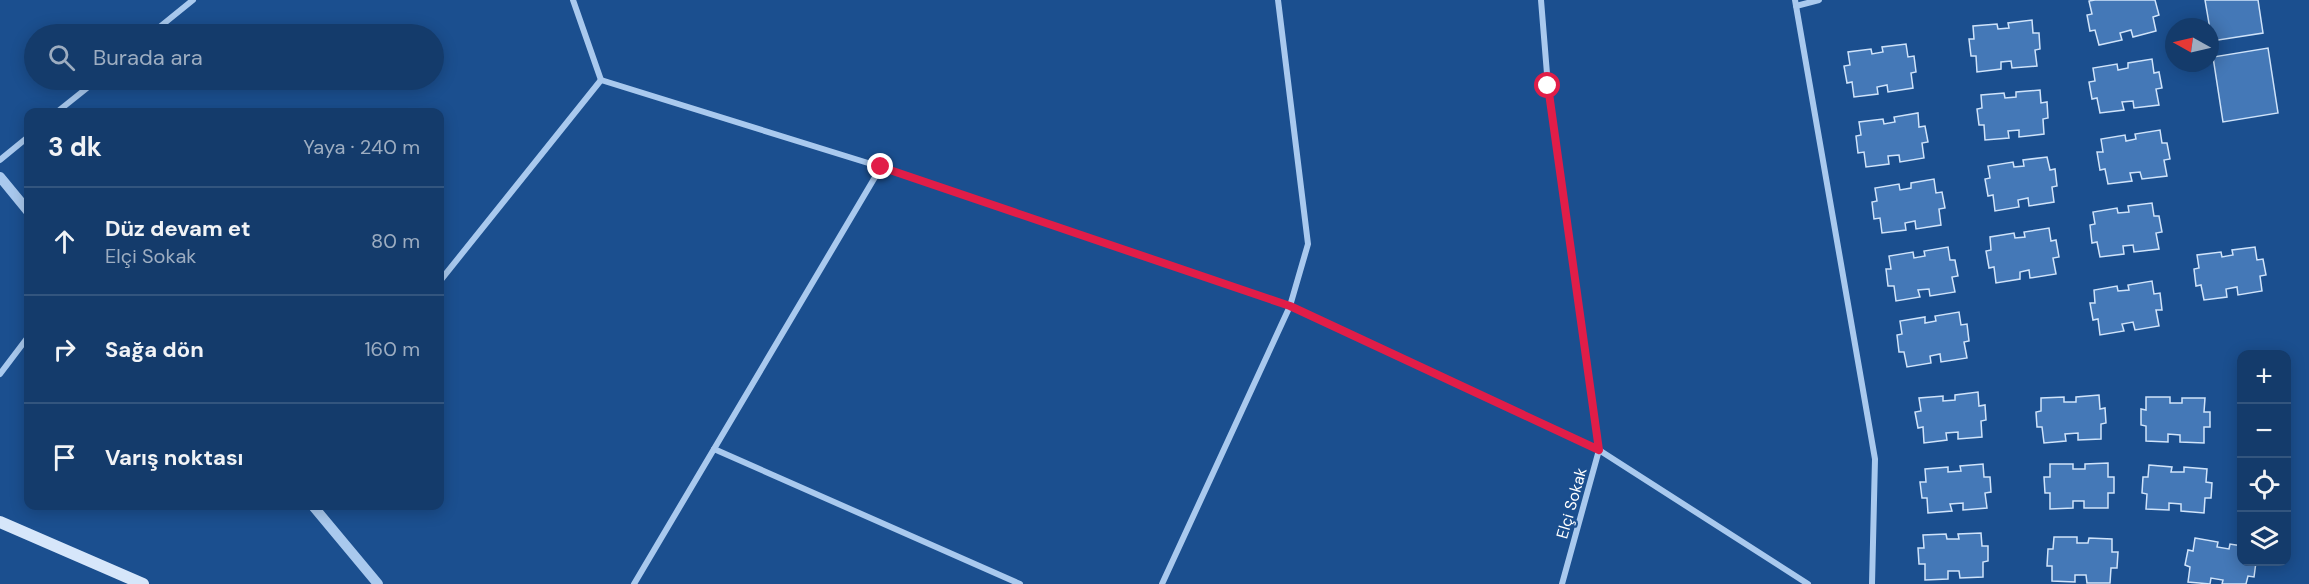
<!DOCTYPE html>
<html lang="tr">
<meta charset="utf-8">
<style>
:root{--surface:#143b6b;--page:#1d4271;--text:#f1f3f6;--muted:#9dadc1;--line:#33557e}
body{margin:0;font-family:"DM Sans",sans-serif;background:var(--page);color:var(--text)}
.controls{position:absolute;right:18px;bottom:18px;display:grid;overflow:hidden;border-radius:12px;box-shadow:0 3px 15px #0003}
.controls button{width:54px;height:54px;display:grid;place-items:center;padding:0;border:0;border-bottom:2px solid var(--line);background:var(--surface);color:var(--text);font:30px sans-serif}
.compass{position:absolute;left:2165px;top:18px;width:54px;height:54px;border-radius:50%;background:var(--surface);box-shadow:0 3px 15px #0003;rotate:278deg}
.stop{position:absolute;width:18px;height:18px;margin:-14px;border:4px solid #e11d48;border-radius:50%;background:#fff}
.stop.end{background:#e11d48;border-color:#fff;box-shadow:0 2px 6px #0008}
.list{margin:0;padding:0;list-style:none}
h2{display:flex;justify-content:space-between;align-items:center;height:78px;margin:0;padding:0 24px;font-size:26px}
h2 small{font-size:20px;font-weight:400;color:var(--muted)}
.list li{display:grid;grid-template-columns:39px 1fr auto;gap:18px;align-items:center;box-sizing:border-box;height:108px;padding:0 24px;border-top:2px solid var(--line)}
.list b{display:block;font-size:22px;white-space:nowrap}
.list p{margin:0;font-size:20px;white-space:nowrap;color:var(--muted)}
.list em{font-size:20px;font-style:normal;color:var(--muted)}
.icon{flex:none;width:33px;height:33px;fill:none;stroke:currentColor;stroke-width:2;stroke-linecap:round;stroke-linejoin:round}
.map{position:relative;flex:none;width:2309px;height:584px;overflow:hidden}
.search{position:absolute;background:var(--surface);box-shadow:0 3px 15px #0003;left:24px;top:24px;width:420px;height:66px;display:flex;align-items:center;gap:15px;box-sizing:border-box;padding:0 21px;border-radius:33px;color:var(--muted);font-size:22px}
.panel{position:absolute;background:var(--surface);box-shadow:0 3px 15px #0003;left:24px;top:108px;width:420px;height:402px;border-radius:12px}
.map>svg:first-child{display:block}
.building{fill:#4478b7;stroke:#cfe3fa;stroke-width:1.5}
.lines{fill:none;stroke-linecap:round;stroke-linejoin:round}
.minor{stroke:#a9c9ee;stroke-width:6}
.tertiary{stroke:#a9c9ee;stroke-width:10}
.secondary{stroke:#d6e6fa;stroke-width:12}
.route{stroke:#e11d48;stroke-width:8}
.labels{text-anchor:middle;stroke-width:4.5;stroke-linejoin:round;paint-order:stroke}
.street-label{font-size:16px;fill:#fff;stroke:#1b4f8f}
</style>
<div class="map">
<svg width="2309" height="584" viewBox="0 0 2309 584">
<rect width="100%" height="100%" fill="#1b4f8f"/>
<g class="building">
<path d="M2095,0H2155L2159,15L2153,17L2156,31L2133,37L2131,30L2120,33L2122,40L2099,45L2095,30L2090,31L2087,15L2092,14L2089,1Z"/>
<path d="M2205,0H2258L2263,33L2212,41Z"/>
<path d="M2032,20L2033,33H2039L2040,49L2035,50L2037,66L2012,68L2011,61L2001,62V69L1977,72L1976,56H1971L1969,39H1974L1973,26L1997,24L1998,29L2009,28L2008,23Z"/>
<path d="M1906,44L1908,57L1914,56L1916,72L1911,73L1913,88L1888,92L1887,85L1877,87L1878,94L1854,97L1852,82L1847,83L1844,66L1850,65L1848,52L1871,49L1872,54L1883,52L1882,47Z"/>
<path d="M2268,48L2278,113L2223,122L2213,57Z"/>
<path d="M2152,59L2154,73L2159,72L2162,88L2156,89L2159,105L2134,108L2133,101L2122,102L2124,110L2100,113L2097,98L2092,99L2089,82L2095,81L2093,68L2117,64L2118,70L2128,68V63Z"/>
<path d="M2040,90L2041,103L2047,102L2048,118L2043,119L2044,134L2019,137V130L2008,131L2009,138L1985,140L1984,125H1979L1977,109L1982,108L1981,95L2004,93L2005,98L2016,97V92Z"/>
<path d="M1918,113L1919,127L1925,126L1928,142L1922,143L1924,158L1900,162L1899,155L1888,156L1889,164L1866,167L1864,152L1858,153L1856,136L1861,135L1859,122L1883,119L1884,124L1895,122L1894,117Z"/>
<path d="M2160,130L2162,143H2167L2170,159L2164,160L2167,176L2142,179L2140,172L2130,173L2132,181L2108,184L2105,169L2100,170L2097,152H2103L2101,139L2125,135L2126,141L2136,139L2135,134Z"/>
<path d="M2047,157L2050,170L2055,169L2057,186L2052,187L2054,202L2029,206L2028,198L2018,200L2019,207L1995,211L1993,195L1988,196L1985,179L1990,178L1988,166L2013,162L2014,167L2024,166L2023,160Z"/>
<path d="M1934,179L1936,193L1942,192L1945,208L1939,209L1941,225L1916,229L1915,221L1905,223L1906,230L1882,233L1880,218L1874,219L1872,202L1877,201L1875,188L1899,184L1900,190L1911,188V183Z"/>
<path d="M2152,203L2154,216H2159L2162,232L2156,233L2159,249L2134,252L2133,245L2123,246L2124,254L2100,257L2097,242L2092,243L2090,225L2095,224L2093,212L2117,208L2118,213L2129,212L2128,206Z"/>
<path d="M2049,228L2051,241L2056,240L2059,257L2053,258L2056,274L2030,278L2029,270L2020,272V279L1996,283L1994,267L1989,268L1986,251L1991,250L1990,237L2014,233L2015,238L2025,237L2024,232Z"/>
<path d="M1948,247L1950,260H1955L1958,276L1952,277L1955,292L1930,296L1929,289L1918,290L1920,297L1896,301L1894,286H1888L1886,269H1891L1889,256L1913,252L1914,258L1925,256L1924,251Z"/>
<path d="M2255,247L2257,260L2263,259L2266,275L2260,276L2262,291L2238,295L2237,287L2226,289L2227,297L2204,300L2201,285L2196,286L2194,269L2199,268L2197,255L2221,252L2222,257L2233,255L2232,250Z"/>
<path d="M2152,281L2154,294L2160,293L2162,310H2156L2159,326L2135,330L2133,322L2122,324L2124,331L2100,335L2098,319L2093,320L2090,303H2095L2094,290L2117,286L2118,291L2129,290L2128,285Z"/>
<path d="M1959,312L1961,325L1967,324L1969,341L1964,342L1967,358L1941,362L1940,354L1930,356L1931,363L1907,367L1904,352H1899L1897,335L1902,334L1900,321L1925,317V323L1936,321L1935,316Z"/>
<path d="M1978,392L1979,406L1985,405L1986,420L1981,421L1982,437L1958,439V432L1946,433L1947,440L1924,443L1923,427L1918,428L1915,412L1921,411L1919,398L1943,396V401L1955,400V395Z"/>
<path d="M2099,395L2100,409L2105,408L2106,423L2101,424V439L2078,440V433L2065,434L2066,441L2044,443L2042,427H2037L2036,412L2041,411V398L2064,397V402H2076V397Z"/>
<path d="M2146,397H2170V403H2182V398H2205L2204,412H2210V427H2204V443L2180,442V435L2168,434V442L2146,441V426L2141,425V409L2146,410Z"/>
<path d="M2108,463V477H2114V493H2108V508H2084V501H2073V508L2050,509V493H2045L2044,477H2050V464H2073V469H2085V464Z"/>
<path d="M1983,464L1984,477H1990L1991,492L1985,493L1987,508L1963,510V503L1950,504L1952,511L1928,513L1927,498H1922L1920,482H1926L1925,469L1948,467V472L1961,471L1960,466Z"/>
<path d="M2149,465L2172,467L2171,472H2184V467L2207,469L2206,482L2212,483L2211,498H2205L2204,513L2181,511V504L2169,503V510L2146,509L2147,494L2142,493L2143,477H2148Z"/>
<path d="M1981,533L1982,546H1988V561L1983,562V577L1960,578L1959,571H1948V579L1925,580V564H1919L1918,548H1924L1923,535L1946,534L1947,539H1959L1958,534Z"/>
<path d="M2054,537H2077V543H2088L2089,538L2112,539V552H2118L2117,568H2111L2110,583H2087L2086,575H2075V582L2052,581V566H2047L2048,549H2053Z"/>
<path d="M2195,538L2218,542L2217,547L2229,549L2230,544L2242,546V562H2256L2254,577L2248,576L2246,584H2222L2223,580L2211,578L2210,584L2188,582L2190,567L2185,565L2188,550L2193,551Z"/>
</g>
<g class="lines">
<g class="minor">
<path d="M573,0L601,80"/>
<path d="M1541,0L1548,86L1599,450L1562,584"/>
<path d="M1795,0L1875,459L1872,584"/>
<path d="M1796,6L1819,0"/>
<path d="M151,34L193,0"/>
<path d="M601,80L881,167L1290,306L1599,450L1808,584"/>
<path d="M57,112L97,80"/>
<path d="M0,160L28,137"/>
<path d="M440,281L601,80"/>
<path d="M0,374L28,337"/>
<path d="M714,449L1020,584"/>
<path d="M634,584L881,167"/>
<path d="M1162,584L1290,306L1308,244L1278,0"/>
</g>
<g class="tertiary">
<path d="M0,177L28,211"/>
<path d="M313,506L378,584"/>
</g>
<path class="secondary" d="M0,522L143,584"/>
</g>
<g class="lines">
<path class="route" d="M881,167L1290,306L1599,450L1548,86"/>
</g>
<g class="labels">
<g class="street-label">
<text transform="translate(1571 503) rotate(-74)" y="6">Elçi Sokak</text>
</g>
</g>
</svg>
<div class="controls">
<button>+</button>
<button>−</button>
<button><svg class="icon" aria-label="locate" viewBox="0 0 24 24"><circle cx="12" cy="12" r="6"/><path d="M12 2v4M12 18v4M2 12h4M18 12h4"/></svg></button>
<button><svg class="icon" aria-label="layers" viewBox="0 0 24 24"><path d="M12 4l9 5-9 5-9-5zM3 14l9 5 9-5"/></svg></button>
</div>
<svg class="compass" viewBox="-18 -18 36 36"><path d="M0-13l5 13h-10z" fill="#e53935"/><path d="M0 13l5-13h-10z" fill="#9dadc1"/></svg>
<div class="stop" style="left:1548px;top:86px"></div>
<div class="stop end" style="left:881px;top:167px"></div>
<div class="search"><svg class="icon" aria-label="search" viewBox="0 0 24 24"><circle cx="10" cy="10" r="6"/><path d="M15 15l6 6"/></svg>Burada ara</div>
<section class="panel">
<h2>3 dk<small>Yaya · 240 m</small></h2>
<ul class="list">
<li><svg class="icon" aria-label="ahead" viewBox="0 0 24 24"><path d="M12 20V5M6 11l6-6 6 6"/></svg><div><b>Düz devam et</b><p>Elçi Sokak</p></div><em>80 m</em></li>
<li><svg class="icon" aria-label="right" viewBox="0 0 24 24"><path d="M7 20v-9h11M14 6l5 5-5 5"/></svg><div><b>Sağa dön</b></div><em>160 m</em></li>
<li><svg class="icon" aria-label="arrive" viewBox="0 0 24 24"><path d="M6 21V4h12l-3 4 3 4H6"/></svg><div><b>Varış noktası</b></div></li>
</ul>
</section>
</div>
